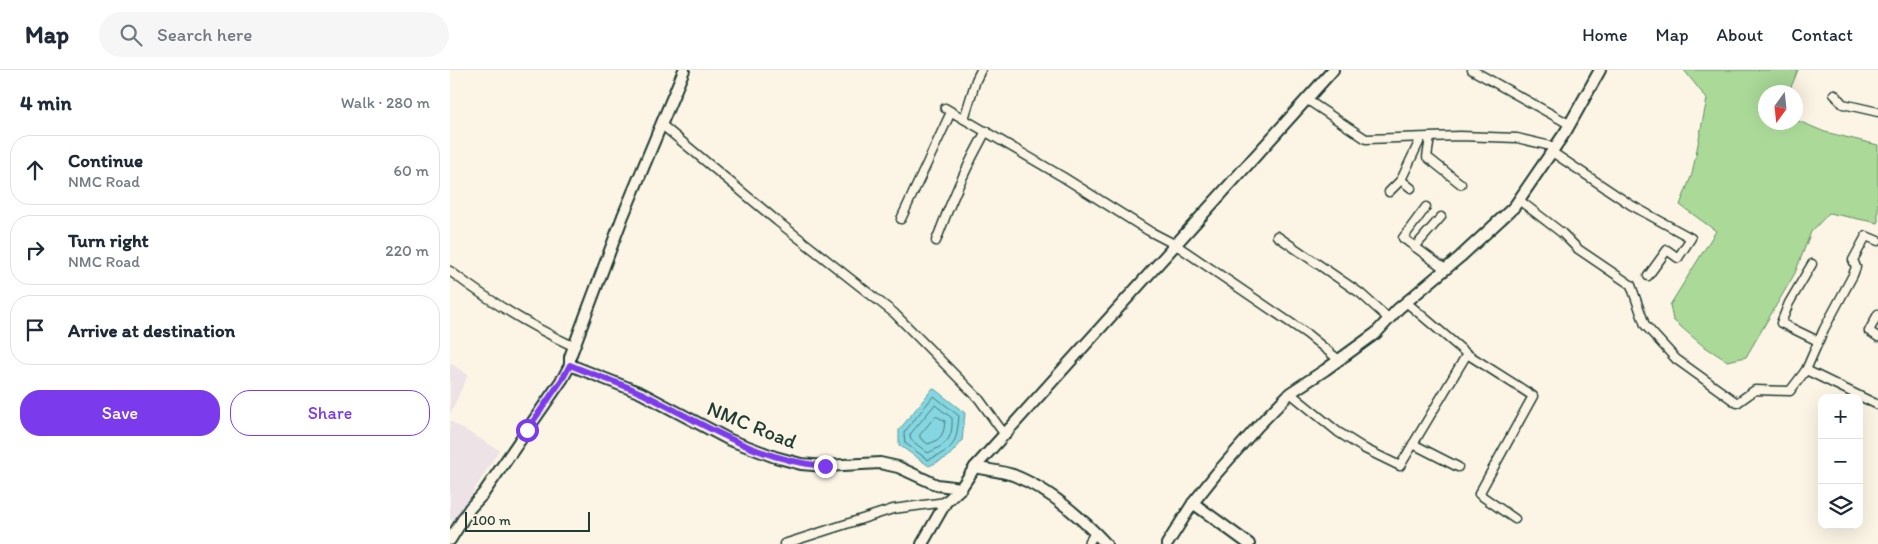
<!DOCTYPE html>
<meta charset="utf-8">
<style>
:root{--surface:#fff;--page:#f6f6f7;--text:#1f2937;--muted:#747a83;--line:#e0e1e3;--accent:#7c3aed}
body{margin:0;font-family:Itim,sans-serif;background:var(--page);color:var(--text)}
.controls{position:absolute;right:15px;bottom:15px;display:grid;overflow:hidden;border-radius:10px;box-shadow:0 5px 20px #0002}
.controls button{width:45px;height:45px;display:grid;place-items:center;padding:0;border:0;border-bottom:1px solid var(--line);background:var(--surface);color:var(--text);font:25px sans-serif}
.compass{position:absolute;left:1308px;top:15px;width:45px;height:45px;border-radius:50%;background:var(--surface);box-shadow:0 5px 20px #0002;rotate:195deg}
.scale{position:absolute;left:15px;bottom:12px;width:125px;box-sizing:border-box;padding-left:5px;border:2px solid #1f3d34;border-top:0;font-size:14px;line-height:18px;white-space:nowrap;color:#1f3d34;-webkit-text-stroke:4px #fcf5e5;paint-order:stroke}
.stop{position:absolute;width:15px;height:15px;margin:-11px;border:4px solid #7c3aed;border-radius:50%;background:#fff}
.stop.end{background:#7c3aed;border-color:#fff;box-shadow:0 1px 5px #0008}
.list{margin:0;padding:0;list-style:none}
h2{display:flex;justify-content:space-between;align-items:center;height:65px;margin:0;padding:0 20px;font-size:21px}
h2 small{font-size:16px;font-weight:400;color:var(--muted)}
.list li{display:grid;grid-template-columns:32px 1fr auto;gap:15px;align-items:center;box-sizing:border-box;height:70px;margin:0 10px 10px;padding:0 10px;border:1px solid var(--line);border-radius:20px}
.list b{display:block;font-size:19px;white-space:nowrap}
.list p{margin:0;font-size:16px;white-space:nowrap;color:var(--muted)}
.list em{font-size:16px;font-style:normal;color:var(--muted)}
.actions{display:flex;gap:10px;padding:15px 20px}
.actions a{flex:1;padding:11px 0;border:1px solid var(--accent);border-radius:20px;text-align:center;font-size:18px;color:var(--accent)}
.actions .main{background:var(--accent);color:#fff}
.icon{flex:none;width:28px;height:28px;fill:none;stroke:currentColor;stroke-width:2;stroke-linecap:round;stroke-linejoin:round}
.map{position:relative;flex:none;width:1428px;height:474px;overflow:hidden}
header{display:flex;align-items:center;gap:30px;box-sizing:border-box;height:70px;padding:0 25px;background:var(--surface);border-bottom:1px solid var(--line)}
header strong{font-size:24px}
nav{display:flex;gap:28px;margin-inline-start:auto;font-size:18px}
.search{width:350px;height:45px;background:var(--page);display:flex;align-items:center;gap:12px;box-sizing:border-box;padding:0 18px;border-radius:28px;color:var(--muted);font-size:19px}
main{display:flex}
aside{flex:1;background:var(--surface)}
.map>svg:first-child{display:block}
.built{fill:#ede2e6}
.green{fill:#aad998;stroke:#648b66}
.water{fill:#85d6e0;stroke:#5c999b}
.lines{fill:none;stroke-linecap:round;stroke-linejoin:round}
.shore{stroke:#487a79;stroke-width:1}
.minor-casing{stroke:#1f3d34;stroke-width:11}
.tertiary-casing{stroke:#1f3d34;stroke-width:14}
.minor{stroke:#fcf5e5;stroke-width:8}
.tertiary{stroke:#fcf5e5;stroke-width:10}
.route{stroke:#7c3aed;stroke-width:6}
.labels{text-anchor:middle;stroke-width:4;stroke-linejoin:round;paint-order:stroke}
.street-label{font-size:21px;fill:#1f3d34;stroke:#fcf5e5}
</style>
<header>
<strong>Map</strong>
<div class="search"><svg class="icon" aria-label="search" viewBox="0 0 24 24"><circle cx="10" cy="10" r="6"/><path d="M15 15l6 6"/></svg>Search here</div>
<nav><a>Home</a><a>Map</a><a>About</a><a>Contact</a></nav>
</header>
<main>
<aside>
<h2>4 min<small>Walk · 280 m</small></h2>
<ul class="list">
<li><svg class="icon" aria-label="ahead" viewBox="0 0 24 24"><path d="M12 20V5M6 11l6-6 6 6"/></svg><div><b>Continue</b><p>NMC Road</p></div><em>60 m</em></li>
<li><svg class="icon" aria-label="right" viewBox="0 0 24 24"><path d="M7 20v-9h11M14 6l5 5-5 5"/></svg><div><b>Turn right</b><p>NMC Road</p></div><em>220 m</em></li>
<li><svg class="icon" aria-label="arrive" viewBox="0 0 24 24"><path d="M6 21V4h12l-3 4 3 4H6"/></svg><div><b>Arrive at destination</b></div></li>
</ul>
<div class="actions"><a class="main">Save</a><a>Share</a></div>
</aside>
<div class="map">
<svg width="1428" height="474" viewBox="0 0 1428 474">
<rect width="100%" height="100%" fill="#fcf5e5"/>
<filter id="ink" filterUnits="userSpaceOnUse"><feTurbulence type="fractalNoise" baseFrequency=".02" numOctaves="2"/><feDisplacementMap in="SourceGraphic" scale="10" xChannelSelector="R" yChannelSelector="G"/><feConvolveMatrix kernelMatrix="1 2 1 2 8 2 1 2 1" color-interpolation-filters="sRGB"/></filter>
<g filter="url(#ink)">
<g class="built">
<path d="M0,293L18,305L0,344Z"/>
<path d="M0,351L49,380L5,451L0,449Z"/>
</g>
<path class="green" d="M1234,0H1348L1339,22H1316V52H1346V50L1375,62L1428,75V153L1379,143L1361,162L1345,203L1296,287L1277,291L1252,275L1223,250L1220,235L1266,161L1230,135L1242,104L1257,29Z"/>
<path class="water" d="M483,318L515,343L512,371L498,387L479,396L449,375V360Z"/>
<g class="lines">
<g class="shore">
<path d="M484,326L509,346C506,375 505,378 478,390L455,373L454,363Z"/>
<path d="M485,335L502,348C503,369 497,374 478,383L461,370L460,365Z"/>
<path d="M486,346L495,351C494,364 491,370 478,374L470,368V365Z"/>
</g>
<defs>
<g id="minor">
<path d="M1022,0L1119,54"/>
<path d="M1384,24L1393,34L1428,42"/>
<path d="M856,29L916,69L1010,66L1067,68L1105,77"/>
<path d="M495,38L613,107L699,161L726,175L857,264L889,290"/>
<path d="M514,49L526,10L531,0"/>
<path d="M212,55L327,151L444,243L529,329L555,365"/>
<path d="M980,68L977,87L1011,114"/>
<path d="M1102,82L1181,135L1241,168L1228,188L1217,180L1198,206"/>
<path d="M951,110L961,118"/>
<path d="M939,122L951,110L971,68"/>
<path d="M1069,130L1112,163L1128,179L1181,215L1195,255L1226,289L1287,333L1305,320L1340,321L1356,300L1428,335"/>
<path d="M976,137L953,168L995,199"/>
<path d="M451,149L501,42"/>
<path d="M827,166L910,223L939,249"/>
<path d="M486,171C500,133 516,97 536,61"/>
<path d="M965,177L991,147"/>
<path d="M1362,194L1339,233L1331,253L1368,271"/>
<path d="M0,201C39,231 80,256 125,277"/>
<path d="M956,232L1017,284L1083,326L1029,424L1065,449"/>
<path d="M1428,244L1419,261L1428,267"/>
<path d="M1356,300L1374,259L1403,205L1406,197L1403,190L1416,166L1428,171"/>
<path d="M840,323L888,362L915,379L950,396L1017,284"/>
<path d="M963,374L1008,397"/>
<path d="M334,474L443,439L496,432"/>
<path d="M638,474L645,463"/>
</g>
<g id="tertiary">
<path d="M120,295L191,323L280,370L325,387L351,394L375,396L430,393L448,397L487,415L511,418L525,397C537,400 551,401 563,405C599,419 630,446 656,474"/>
<path d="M525,397L883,0"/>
<path d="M743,433L799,474"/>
<path d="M0,470L20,438L33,424L113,308L120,295V287L173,146L234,0"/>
<path d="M472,474L496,432L511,418"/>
<path d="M717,474L743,433L766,404L808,356L840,323L875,300L926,263L948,239L1010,187L1064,137L1116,61L1150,0"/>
</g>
</defs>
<use href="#minor" class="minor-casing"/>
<use href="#tertiary" class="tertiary-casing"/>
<use href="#minor" class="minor"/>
<use href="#tertiary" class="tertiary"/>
</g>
</g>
<g class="lines" filter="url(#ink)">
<path class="route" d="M77,360L113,308L120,295C143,305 168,312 191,323C251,352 306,391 375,396"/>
</g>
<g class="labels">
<g class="street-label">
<text transform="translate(302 355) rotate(22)" y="7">NMC Road</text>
</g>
</g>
</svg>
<div class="controls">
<button>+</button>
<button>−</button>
<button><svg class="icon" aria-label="layers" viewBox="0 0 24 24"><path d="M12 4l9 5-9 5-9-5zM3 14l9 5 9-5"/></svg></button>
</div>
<svg class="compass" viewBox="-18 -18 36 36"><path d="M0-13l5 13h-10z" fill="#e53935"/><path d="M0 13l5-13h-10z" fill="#747a83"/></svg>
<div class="scale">100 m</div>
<div class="stop" style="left:77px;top:360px"></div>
<div class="stop end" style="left:375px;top:396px"></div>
</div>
</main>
